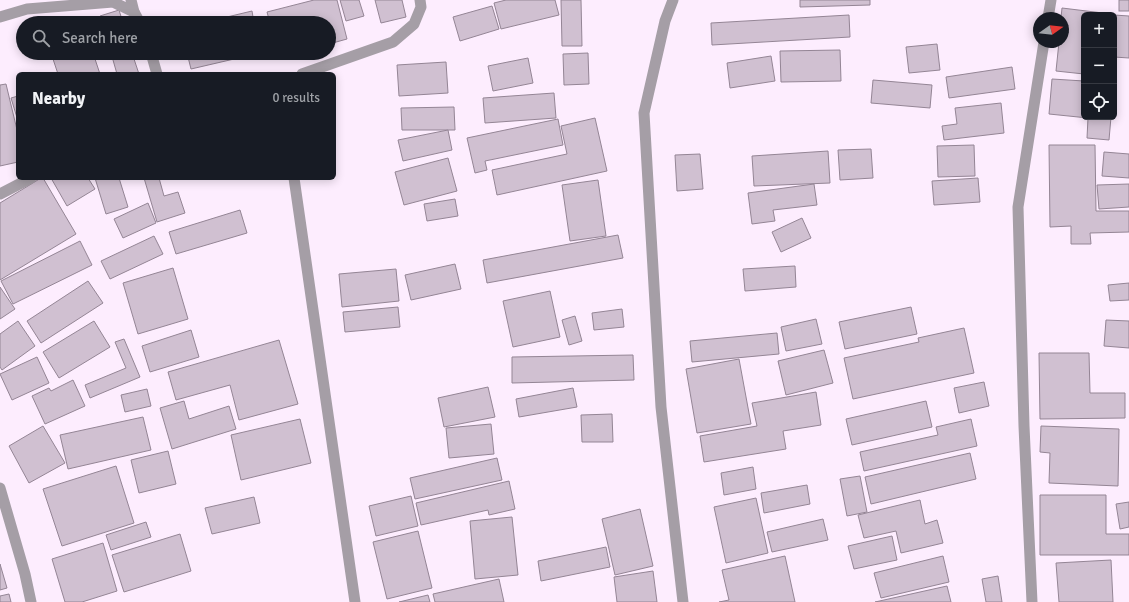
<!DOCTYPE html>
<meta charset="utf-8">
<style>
:root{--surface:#171b24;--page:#20242c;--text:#f1f3f6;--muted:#9ea1a6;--line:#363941}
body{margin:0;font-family:Signika,sans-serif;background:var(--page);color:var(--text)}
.controls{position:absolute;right:12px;top:12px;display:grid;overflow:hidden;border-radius:6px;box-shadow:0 2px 10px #0003}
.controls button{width:36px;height:36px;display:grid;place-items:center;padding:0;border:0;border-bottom:1px solid var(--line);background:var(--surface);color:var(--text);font:20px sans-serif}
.compass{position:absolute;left:1033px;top:12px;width:36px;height:36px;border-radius:50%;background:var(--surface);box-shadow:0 2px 10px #0003;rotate:75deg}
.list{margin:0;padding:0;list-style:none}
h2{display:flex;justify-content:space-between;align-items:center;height:52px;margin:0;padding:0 16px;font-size:17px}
h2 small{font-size:13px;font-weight:400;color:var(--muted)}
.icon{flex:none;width:22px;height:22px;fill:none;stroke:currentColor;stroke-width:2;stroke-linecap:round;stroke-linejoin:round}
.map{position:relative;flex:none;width:1129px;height:602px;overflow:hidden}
.search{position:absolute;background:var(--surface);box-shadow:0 2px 10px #0003;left:16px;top:16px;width:320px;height:44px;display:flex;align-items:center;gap:10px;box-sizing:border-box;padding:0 14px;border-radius:22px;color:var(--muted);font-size:15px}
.panel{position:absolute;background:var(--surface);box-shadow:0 2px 10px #0003;left:16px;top:72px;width:320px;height:108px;border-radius:6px}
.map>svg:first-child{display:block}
.building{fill:#d0c0d1;stroke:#948595}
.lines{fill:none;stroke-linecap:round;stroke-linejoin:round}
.minor{stroke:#a59ea6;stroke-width:11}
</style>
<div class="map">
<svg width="1129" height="602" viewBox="0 0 1129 602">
<rect width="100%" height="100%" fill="#fdedfe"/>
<g class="building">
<path d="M314,0H337L347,39L329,44V23H270L267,12Z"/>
<path d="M340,0H359L364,16L346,21Z"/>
<path d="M375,0H402L406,17L381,23Z"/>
<path d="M506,0H555L559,15L501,29L494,3Z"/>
<path d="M561,0H581L582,46H562Z"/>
<path d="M800,0H870V5L800,7Z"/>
<rect x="1119" y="0" width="10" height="11"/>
<path d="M492,6L499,29L460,41L453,17Z"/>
<path d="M1062,8L1111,14V15H1084V74L1056,71L1059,42H1063V18H1061Z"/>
<path d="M119,10L123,23H102L100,16Z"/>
<path d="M252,11L254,23H202Z"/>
<path d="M849,15L850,37L712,45L711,23Z"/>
<path d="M1114,15L1129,16V58L1114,57Z"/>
<path d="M937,44L940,70L909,73L906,47Z"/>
<path d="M840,50L841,81L781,82L780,51Z"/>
<path d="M51,53H93L100,74H58Z"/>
<path d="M111,53H132L139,74H117Z"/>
<path d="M187,53H260L191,69Z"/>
<path d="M588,53L589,84L564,85L563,54Z"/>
<path d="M771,56L775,81L730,88L727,63Z"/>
<path d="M528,58L533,83L493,91L488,66Z"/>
<path d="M446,62L448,93L399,96L397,65Z"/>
<path d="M1012,67L1015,89L949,98L946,77Z"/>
<path d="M1052,79L1084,81V117H1111L1109,140L1087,138L1088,118L1049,114Z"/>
<path d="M873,80L932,85L930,108L871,103Z"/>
<path d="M6,84L18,134V162L0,166V85Z"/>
<path d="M554,93L556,118L485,123L483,98Z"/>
<path d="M18,96V121L11,98Z"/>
<path d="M1001,103L1004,133L944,140L942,126L957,124L955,108Z"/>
<path d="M454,107L455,130H402L401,108Z"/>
<path d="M595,118L607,171L497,195L492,170L567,154L561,126Z"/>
<path d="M558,119L563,145L485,161L487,170L475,173L467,138Z"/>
<path d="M448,130L452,150L403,161L398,140Z"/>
<path d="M974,145L975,176L938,177L937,146Z"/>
<path d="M1049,145H1095L1096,211H1129V232L1090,233L1091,244H1071V226L1050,227Z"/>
<path d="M871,149L873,178L840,180L838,150Z"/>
<path d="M828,151L830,183L754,186L752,156Z"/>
<path d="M1104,152L1129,154V178L1102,176Z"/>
<path d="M700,154L703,189L677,191L675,155Z"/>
<path d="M448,158L457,191L404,205L395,172Z"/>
<path d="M41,178H43L76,234L0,280V203Z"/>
<path d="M51,178H88L95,189L67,206Z"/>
<path d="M95,178H119L128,207L106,214Z"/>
<path d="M144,178H159L164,196L178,192L185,213L157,222Z"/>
<path d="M978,178L980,202L934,205L932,181Z"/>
<path d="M598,180L606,236L570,241L562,185Z"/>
<path d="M814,184L817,205L773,210L775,221L752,224L748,193Z"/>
<path d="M1129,184V207L1099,209L1097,185Z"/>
<path d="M455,199L458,216L427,221L424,204Z"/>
<path d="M148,203L156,223L123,238L114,219Z"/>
<path d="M240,210L247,233L176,254L169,232Z"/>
<path d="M802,218L811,238L781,252L772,232Z"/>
<path d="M618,235L623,258L487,283L483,260Z"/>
<path d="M154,236L163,254L110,279L101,261Z"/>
<path d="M80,241L92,265L13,304L1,281Z"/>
<path d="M455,264L461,289L411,300L405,275Z"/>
<path d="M795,266L796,287L745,291L743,269Z"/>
<path d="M173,268L188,319L138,334L123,283Z"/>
<path d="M396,269L399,301L342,307L339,274Z"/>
<path d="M88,281L103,303L41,343L27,321Z"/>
<path d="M1129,283V300L1110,301L1108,285Z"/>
<path d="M0,287L15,309L0,319Z"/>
<path d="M550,291L560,337L513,347L503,301Z"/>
<path d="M398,307L400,327L345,332L343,312Z"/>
<path d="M911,307L917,334L845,349L839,322Z"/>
<path d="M622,309L624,327L594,330L592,313Z"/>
<path d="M575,316L582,341L569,345L562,320Z"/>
<path d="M816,319L822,344L786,351L781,327Z"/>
<path d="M1106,320L1129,321V348L1104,346Z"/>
<path d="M18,321L35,346L2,370L0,367V334Z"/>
<path d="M94,321L110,347L59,378L43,352Z"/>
<path d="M964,328L974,373L853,399L844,358L919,342L918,338Z"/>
<path d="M191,330L199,357L150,372L142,346Z"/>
<path d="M777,333L779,354L692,362L690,341Z"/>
<path d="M124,339L140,377L90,398L85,385L126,368L115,342Z"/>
<path d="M279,340L298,404L239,420L230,385L176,400L168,372Z"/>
<path d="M824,350L833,383L786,395L778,361Z"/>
<path d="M1039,353H1089L1090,393H1125V418L1040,419Z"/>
<path d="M633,355L634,380L512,383V357Z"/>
<path d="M37,357L49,383L12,400L0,374Z"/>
<path d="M739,359L751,424L697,433L686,369Z"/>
<path d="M73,380L85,406L45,424L32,396L49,388L51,391Z"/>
<path d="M984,382L989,406L959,413L954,388Z"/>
<path d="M488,387L495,417L444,427L438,398Z"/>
<path d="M573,388L577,407L519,417L516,399Z"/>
<path d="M147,389L151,406L125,412L121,395Z"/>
<path d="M816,392L821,425L783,431L786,449L704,462L700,436L757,426L752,403Z"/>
<path d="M184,401L189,419L229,406L236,429L172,449L160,408Z"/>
<path d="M926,401L932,427L852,445L846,419Z"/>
<path d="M612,414L613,442H582L581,415Z"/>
<path d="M143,417L151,450L68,469L60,435Z"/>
<path d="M300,419L311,463L241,480L231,435Z"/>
<path d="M971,419L977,446L864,471L860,452L938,435L936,427Z"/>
<path d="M491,424L494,454L449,458L446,428Z"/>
<path d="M43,426L65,463L29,483L9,446Z"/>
<path d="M1041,426L1119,429L1118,486L1049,483L1050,453L1040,452Z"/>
<path d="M168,451L176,484L139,493L131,460Z"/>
<path d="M970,453L976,479L871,504L865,477Z"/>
<path d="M497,458L502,480L415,499L410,478Z"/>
<path d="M116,466L134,523L62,546L43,489Z"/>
<path d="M753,467L756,489L724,495L721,473Z"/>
<path d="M860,476L867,512L847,516L840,479Z"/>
<path d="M509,481L515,509L489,515L488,510L421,525L416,503Z"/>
<path d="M807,485L810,504L764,513L761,493Z"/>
<path d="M1040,495H1106V534H1129V555H1040Z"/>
<path d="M411,496L418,526L376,536L369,506Z"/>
<path d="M254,497L260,523L212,534L205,508Z"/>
<path d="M756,498L768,553L726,563L714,507Z"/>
<path d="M920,500L925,524L937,520L943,543L901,553L896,531L864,538L858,515Z"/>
<path d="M1129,502V527L1120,529L1116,504Z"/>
<path d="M640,509L653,566L615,575L602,519Z"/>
<path d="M512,517L518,575L475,579L470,521Z"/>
<path d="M823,519L828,540L772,552L767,532Z"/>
<path d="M146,522L151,537L111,550L106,535Z"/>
<path d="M418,531L432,588L387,599L373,542Z"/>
<path d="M180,534L191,571L124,592L112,555Z"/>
<path d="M892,536L897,560L854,569L848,546Z"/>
<path d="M103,543L117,591L82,602H65L52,559Z"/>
<path d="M606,547L610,567L541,581L538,561Z"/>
<path d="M785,556L795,602H719L729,600L722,570Z"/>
<path d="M943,556L949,582L881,598L874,573Z"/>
<path d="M1111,560L1113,602H1059L1056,563Z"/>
<path d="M0,564L7,588L0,590Z"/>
<path d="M653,571L657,602H617L614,577Z"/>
<path d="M998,576L1002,602H986L982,579Z"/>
<path d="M499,579L504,602H435L433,594Z"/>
<path d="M947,586L951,602H875Z"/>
<path d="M9,594L11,602H0V596Z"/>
<path d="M428,595L430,602H399Z"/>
</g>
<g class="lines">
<g class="minor">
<path d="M131,0L134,12"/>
<path d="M673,0L665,21L644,113L661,407L683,602"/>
<path d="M0,17L27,9L113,2L134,12L140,23"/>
<path d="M1048,18L1051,0"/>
<path d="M151,53L157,74"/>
<path d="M302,74L393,42L414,24L421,7L420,0"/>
<path d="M294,178L355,602"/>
<path d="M0,194L31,178"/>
<path d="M0,488L25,574L31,602"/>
<path d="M1032,602L1024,426L1018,207L1044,42"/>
</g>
</g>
</svg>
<div class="controls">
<button>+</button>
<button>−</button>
<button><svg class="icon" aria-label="locate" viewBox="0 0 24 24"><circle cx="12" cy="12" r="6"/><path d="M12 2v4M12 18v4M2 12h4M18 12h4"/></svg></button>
</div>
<svg class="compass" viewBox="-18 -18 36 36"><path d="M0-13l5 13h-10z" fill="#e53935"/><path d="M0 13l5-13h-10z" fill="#9ea1a6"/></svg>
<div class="search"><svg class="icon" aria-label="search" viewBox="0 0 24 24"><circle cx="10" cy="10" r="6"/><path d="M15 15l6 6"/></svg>Search here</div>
<section class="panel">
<h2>Nearby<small>0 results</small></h2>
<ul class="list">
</ul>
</section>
</div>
